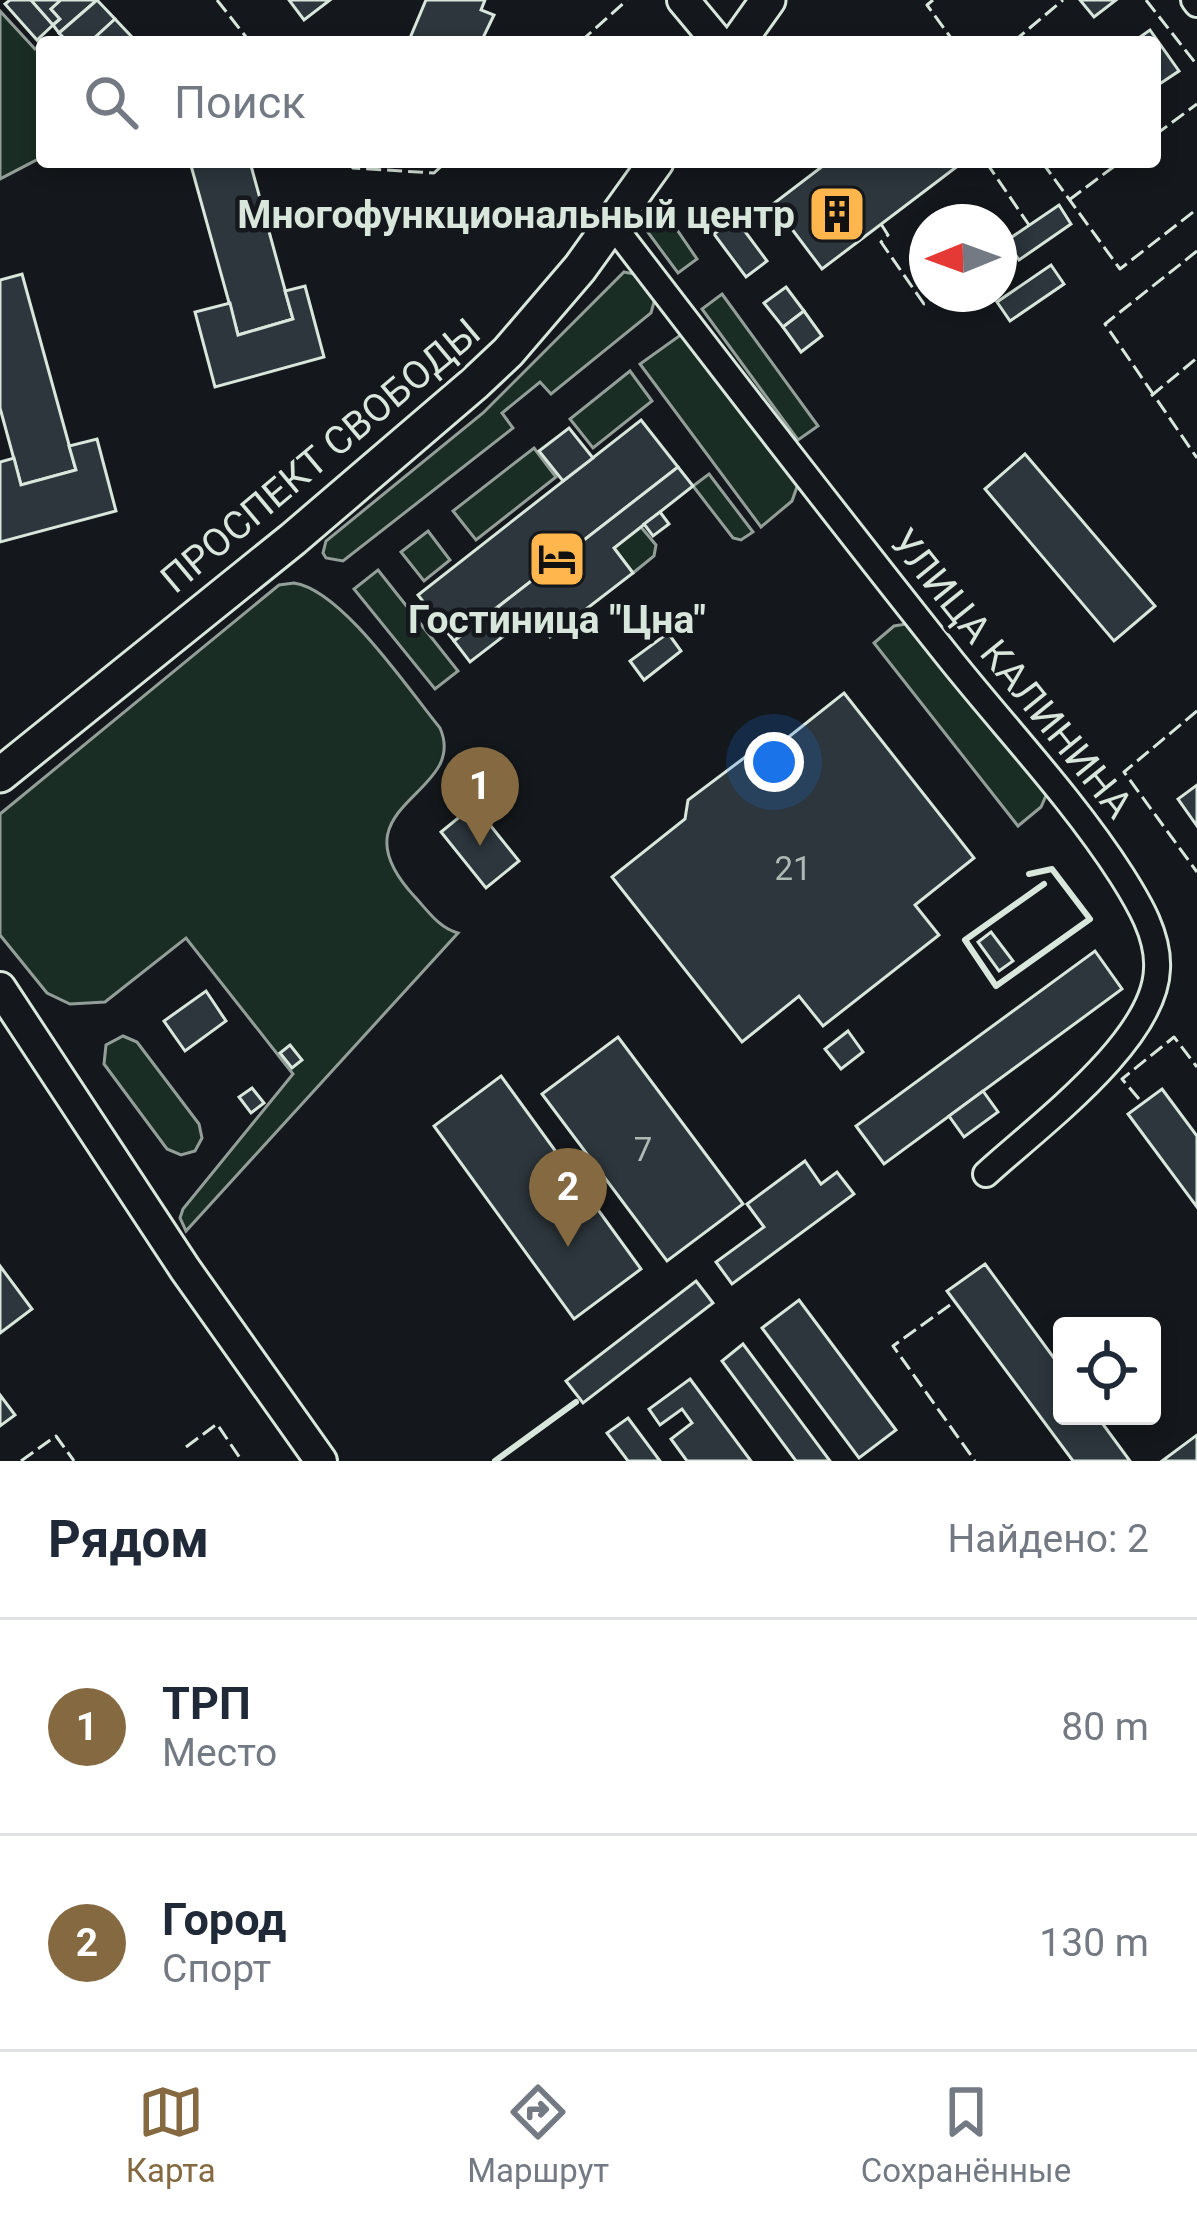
<!DOCTYPE html>
<html lang="ru">
<meta charset="utf-8">
<style>
:root{--surface:#fff;--page:#f2f2f3;--text:#1f2937;--muted:#747a83;--line:#e0e1e3;--accent:#846941}
body{margin:0;font-family:Roboto,sans-serif;background:var(--page);color:var(--text)}
.controls{position:absolute;right:36px;bottom:36px;display:grid;overflow:hidden;border-radius:12px;box-shadow:0 6px 18px #0003}
.controls button{width:108px;height:108px;display:grid;place-items:center;padding:0;border:0;border-bottom:3px solid var(--line);background:var(--surface);color:var(--text);font:60px sans-serif}
.compass{position:absolute;left:909px;top:204px;width:108px;height:108px;border-radius:50%;background:var(--surface);box-shadow:0 6px 18px #0003;rotate:269deg}
.you{position:absolute;left:774px;top:762px;width:42px;height:42px;margin:-30px;border:9px solid #fff;border-radius:50%;background:#1a73e8;box-shadow:0 0 0 18px #1a73e833}
.badge{display:grid;place-items:center;width:78px;height:78px;border-radius:50%;background:var(--accent);color:#fff;font-size:39px;font-weight:700}
.pin{position:absolute;translate:-50% -99px;filter:drop-shadow(0 3px 6px #0008)}
.pin::after{content:'';position:absolute;top:63px;width:42px;height:36px;background:inherit;clip-path:polygon(0 0,100% 0,50% 100%)}
.list{margin:0;padding:0;list-style:none}
h2{display:flex;justify-content:space-between;align-items:center;height:156px;margin:0;padding:0 48px;font-size:51px}
h2 small{font-size:39px;font-weight:400;color:var(--muted)}
.list li{display:grid;grid-template-columns:78px 1fr auto;gap:36px;align-items:center;box-sizing:border-box;height:216px;padding:0 48px;border-top:3px solid var(--line)}
.list b{display:block;font-size:45px;white-space:nowrap}
.list p{margin:0;font-size:39px;white-space:nowrap;color:var(--muted)}
.list em{font-size:39px;font-style:normal;color:var(--muted)}
.icon{flex:none;width:66px;height:66px;fill:none;stroke:currentColor;stroke-width:2;stroke-linecap:round;stroke-linejoin:round}
.map{position:relative;flex:none;width:1197px;height:1461px;overflow:hidden}
.search{position:absolute;background:var(--surface);box-shadow:0 6px 18px #0003;left:36px;right:36px;top:36px;height:132px;display:flex;align-items:center;gap:30px;box-sizing:border-box;padding:0 42px;border-radius:12px;color:var(--muted);font-size:45px}
.sheet{height:588px;background:var(--surface)}
nav{display:flex;justify-content:space-around;align-items:center;box-sizing:border-box;height:168px;border-top:3px solid var(--line);background:var(--surface);font-size:33px;color:var(--muted)}
nav a{display:grid;justify-items:center;gap:6px}
nav .on{color:var(--accent)}
.map>svg:first-child{display:block}
.green{fill:#1a2d24;stroke:#939e99;stroke-width:3}
.building{fill:#2c363c;stroke:#d8e6dc;stroke-width:3}
.lines{fill:none;stroke-linecap:round;stroke-linejoin:round}
.minor-casing{stroke:#d8e6dc;stroke-width:30}
.tertiary-casing{stroke:#d8e6dc;stroke-width:36}
.secondary-casing{stroke:#d8e6dc;stroke-width:39}
.minor{stroke:#14181c;stroke-width:24}
.tertiary{stroke:#14181c;stroke-width:30}
.secondary{stroke:#14181c;stroke-width:33}
.fence{stroke:#d8e6dc;stroke-width:3;stroke-dasharray:15 6;stroke-linecap:butt}
.wall{stroke:#d8e6dc;stroke-width:6}
.labels{text-anchor:middle;stroke-width:9;stroke-linejoin:round;paint-order:stroke}
.number-label{font-size:33px;fill:#adbab4}
.poi-label{font-size:39px;font-weight:bold;fill:#d8e6dc;stroke:#14181c;text-anchor:end}
.street-label{font-size:39px;fill:#d8e6dc;stroke:#14181c}
</style>
<div class="map">
<svg width="1197" height="1461" viewBox="0 0 1197 1461">
<rect width="100%" height="100%" fill="#14181c"/>
<g class="green">
<path d="M0,11L35,49L42,44V157L0,179Z"/>
<path d="M669,218L697,259L678,273L647,231L646,221Z"/>
<path d="M624,272L639,275L656,295L651,313L551,394L540,382L502,413L513,428L343,561L326,558L323,553L326,541L483,413Z"/>
<path d="M722,294L818,426L798,440L702,309Z"/>
<path d="M682,334L798,484L792,501L761,527L640,364Z"/>
<path d="M630,371L652,401L593,448L570,419Z"/>
<path d="M534,448L556,477L476,540L453,511Z"/>
<path d="M709,474L753,532L741,540L733,538L693,486Z"/>
<path d="M641,527L656,545L654,556L633,573L614,548Z"/>
<path d="M428,531L450,560L424,581L401,552Z"/>
<path d="M378,570L458,671L435,689L354,589Z"/>
<path d="M294,583C342,590 408,689 440,728C470,796 329,804 415,897C428,911 439,928 458,933L186,1231L180,1218L183,1209L293,1074L186,938L105,1002L70,1004L47,993L0,935V814L279,585Z"/>
<path d="M906,624L1048,791L1041,807L1018,826L874,643L894,626Z"/>
<path d="M123,1036L137,1042L199,1124L202,1138L195,1151L181,1155L167,1149L104,1064L106,1045Z"/>
</g>
<g class="building">
<path d="M10,0H31L53,25L37,40L5,4Z"/>
<path d="M31,0H61L51,9L60,19L53,25Z"/>
<path d="M61,0H97L59,33L53,25L60,19L51,9Z"/>
<path d="M97,0L115,19L90,42H68L59,33Z"/>
<path d="M289,0H330L304,20Z"/>
<path d="M426,0H485L481,10L494,15L481,42H419L410,38Z"/>
<path d="M1080,0H1116L1094,17Z"/>
<path d="M115,19L131,36L125,42H90Z"/>
<path d="M1150,30L1179,71L1155,87V42H1133Z"/>
<path d="M190,162H250L293,319L238,335Z"/>
<path d="M828,162H963L822,269L773,204Z"/>
<path d="M1059,205L1071,224L1019,260L1006,241Z"/>
<path d="M735,218L767,261L746,277L714,234Z"/>
<path d="M1051,265L1064,284L1010,321L997,302Z"/>
<path d="M22,274L76,470L21,485L0,408V280Z"/>
<path d="M305,286L324,357L215,387L195,312L230,303L238,335L293,319L285,291Z"/>
<path d="M786,287L804,311L783,327L764,303Z"/>
<path d="M804,311L822,336L801,352L783,327Z"/>
<path d="M641,420L678,467L454,641L418,595Z"/>
<path d="M569,428L593,458L563,481L539,451Z"/>
<path d="M97,439L116,511L0,542V462L14,458L21,485L76,470L69,446Z"/>
<path d="M1025,454L1155,606L1114,641L985,489Z"/>
<path d="M678,467L693,486L614,548L633,573L550,637L532,614L470,662L454,641Z"/>
<path d="M660,512L669,524L653,536L644,524Z"/>
<path d="M668,633L681,651L644,680L630,661Z"/>
<path d="M844,693L974,858L915,905L939,935L823,1026L799,996L742,1042L612,877L685,819L688,800L752,752L771,751Z"/>
<path d="M1197,785V826L1178,799Z"/>
<path d="M474,805L519,861L486,888L441,832Z"/>
<path d="M991,932L1013,961L999,971L978,942Z"/>
<path d="M1095,951L1122,989L884,1164L856,1126Z"/>
<path d="M206,991L226,1021L185,1051L164,1021Z"/>
<path d="M848,1031L863,1052L841,1069L825,1049Z"/>
<path d="M618,1037L743,1204L667,1261L542,1094Z"/>
<path d="M290,1045L302,1060L292,1068L280,1053Z"/>
<path d="M501,1076L641,1269L574,1319L434,1126Z"/>
<path d="M252,1088L264,1103L251,1113L239,1097Z"/>
<path d="M1162,1089L1197,1136V1207L1128,1114Z"/>
<path d="M983,1091L998,1112L964,1137L949,1116Z"/>
<path d="M805,1161L821,1184L837,1172L854,1194L732,1284L716,1262L764,1227L747,1204Z"/>
<path d="M985,1264L1062,1369V1416H1097L1130,1461H1073L947,1291Z"/>
<path d="M0,1266L32,1309L0,1333Z"/>
<path d="M696,1281L713,1303L583,1403L566,1381Z"/>
<path d="M799,1300L896,1430L859,1458L762,1328Z"/>
<path d="M743,1344L830,1461H796L722,1361Z"/>
<path d="M690,1379L751,1461H687L671,1439L692,1423L682,1409L660,1425L649,1409Z"/>
<path d="M0,1395L15,1415L0,1426Z"/>
<path d="M628,1418L660,1461H628L607,1433Z"/>
<path d="M1197,1435V1461H1162Z"/>
</g>
<g class="lines">
<defs>
<g id="minor">
<path d="M1194,0L1197,4"/>
<path d="M612,224C723,369 834,513 947,655C1005,728 1072,798 1122,876C1139,903 1159,936 1157,969C1155,1041 1037,1127 986,1174"/>
</g>
<g id="tertiary">
<path d="M683,0L718,42"/>
<path d="M0,988L185,1269L321,1461"/>
</g>
<g id="secondary">
<path d="M738,42L768,0"/>
<path d="M0,775L293,539L474,384L508,352L580,268L656,162"/>
</g>
</defs>
<use href="#minor" class="minor-casing"/>
<use href="#tertiary" class="tertiary-casing"/>
<use href="#secondary" class="secondary-casing"/>
<use href="#minor" class="minor"/>
<use href="#tertiary" class="tertiary"/>
<use href="#secondary" class="secondary"/>
<g class="fence">
<path d="M217,0L250,42"/>
<path d="M933,0L927,5L954,42"/>
<path d="M1146,0L1197,65"/>
<path d="M580,42L627,0"/>
<path d="M1013,42L1063,0"/>
<path d="M1155,135L1197,104"/>
<path d="M348,162L353,168L434,173L446,162"/>
<path d="M986,162L1029,225"/>
<path d="M1042,162L1120,269L1197,209"/>
<path d="M1069,200L1120,162"/>
<path d="M881,224L888,235L881,242L924,304L939,294"/>
<path d="M1197,251L1105,324L1197,458"/>
<path d="M1151,396L1197,358"/>
<path d="M1197,711L1124,772L1197,872"/>
<path d="M1139,1099L1122,1079L1174,1037L1197,1067"/>
<path d="M950,1305L893,1346L975,1461"/>
<path d="M186,1447L217,1424L242,1461"/>
<path d="M21,1461L56,1436L74,1461"/>
</g>
<g class="wall">
<path d="M1029,874L1052,869L1090,919L996,986L965,940L1044,884"/>
<path d="M495,1461L576,1402"/>
</g>
</g>
<defs>
<symbol id="building-square" viewBox="-11 -11 22 22"><rect x="-9" y="-9" width="18" height="18" rx="4" fill="#ffb74d" stroke="#14181c"/><path d="M-4-6H4V6H1V3H-1V6H-4ZM-2.5-4.3h1.7v1.8h-1.7ZM.8-4.3h1.7v1.8H.8ZM-2.5-1h1.7V.8h-1.7ZM.8-1h1.7V.8H.8Z" fill="#111"/></symbol>
<symbol id="hotel-square" viewBox="-11 -11 22 22"><rect x="-9" y="-9" width="18" height="18" rx="4" fill="#ffb74d" stroke="#14181c"/><path d="M-6-4.5h1.5V1H6V5H4.5V3h-9V5H-6ZM-4 0a1.8 1.8 0 1 1 3.6 0ZM.5 0V-2.5h3Q6-2.5 6 0Z" fill="#111"/></symbol>
</defs>
<g fill-rule="evenodd">
<use href="#building-square" x="804" y="181" width="66" height="66"/>
<use href="#hotel-square" x="524" y="526" width="66" height="66"/>
</g>
<g class="labels">
<g class="number-label">
<text x="793" y="880">21</text>
<text x="643" y="1161">7</text>
</g>
<g class="poi-label">
<text x="795" y="228">Многофункциональный центр</text>
<text x="557" y="633" text-anchor="middle">Гостиница "Цна"</text>
</g>
<g class="street-label">
<text transform="translate(320 455) rotate(-40)" y="14">ПРОСПЕКТ СВОБОДЫ</text>
<text transform="translate(1012 673) rotate(51)" y="14">УЛИЦА КАЛИНИНА</text>
</g>
</g>
</svg>
<div class="controls">
<button><svg class="icon" aria-label="locate" viewBox="0 0 24 24"><circle cx="12" cy="12" r="6"/><path d="M12 2v4M12 18v4M2 12h4M18 12h4"/></svg></button>
</div>
<svg class="compass" viewBox="-18 -18 36 36"><path d="M0-13l5 13h-10z" fill="#e53935"/><path d="M0 13l5-13h-10z" fill="#747a83"/></svg>
<div class="you"></div>
<div class="pin badge" style="left:480px;top:846px">1</div>
<div class="pin badge" style="left:568px;top:1247px">2</div>
<div class="search"><svg class="icon" aria-label="search" viewBox="0 0 24 24"><circle cx="10" cy="10" r="6"/><path d="M15 15l6 6"/></svg>Поиск</div>
</div>
<section class="sheet">
<h2>Рядом<small>Найдено: 2</small></h2>
<ul class="list">
<li><span class="badge">1</span><div><b>ТРП</b><p>Место</p></div><em>80 m</em></li>
<li><span class="badge">2</span><div><b>Город</b><p>Спорт</p></div><em>130 m</em></li>
</ul>
</section>
<nav>
<a class="on"><svg class="icon" aria-label="map" viewBox="0 0 24 24"><path d="M3 6l6-2 6 2 6-2v14l-6 2-6-2-6 2zM9 4v14M15 6v14"/></svg>Карта</a>
<a><svg class="icon" aria-label="directions" viewBox="0 0 24 24"><path d="M12 3l9 9-9 9-9-9zM9 14v-3h6M13 9l2 2-2 2"/></svg>Маршрут</a>
<a><svg class="icon" aria-label="saved" viewBox="0 0 24 24"><path d="M7 4h10v16l-5-4-5 4z"/></svg>Сохранённые</a>
</nav>
